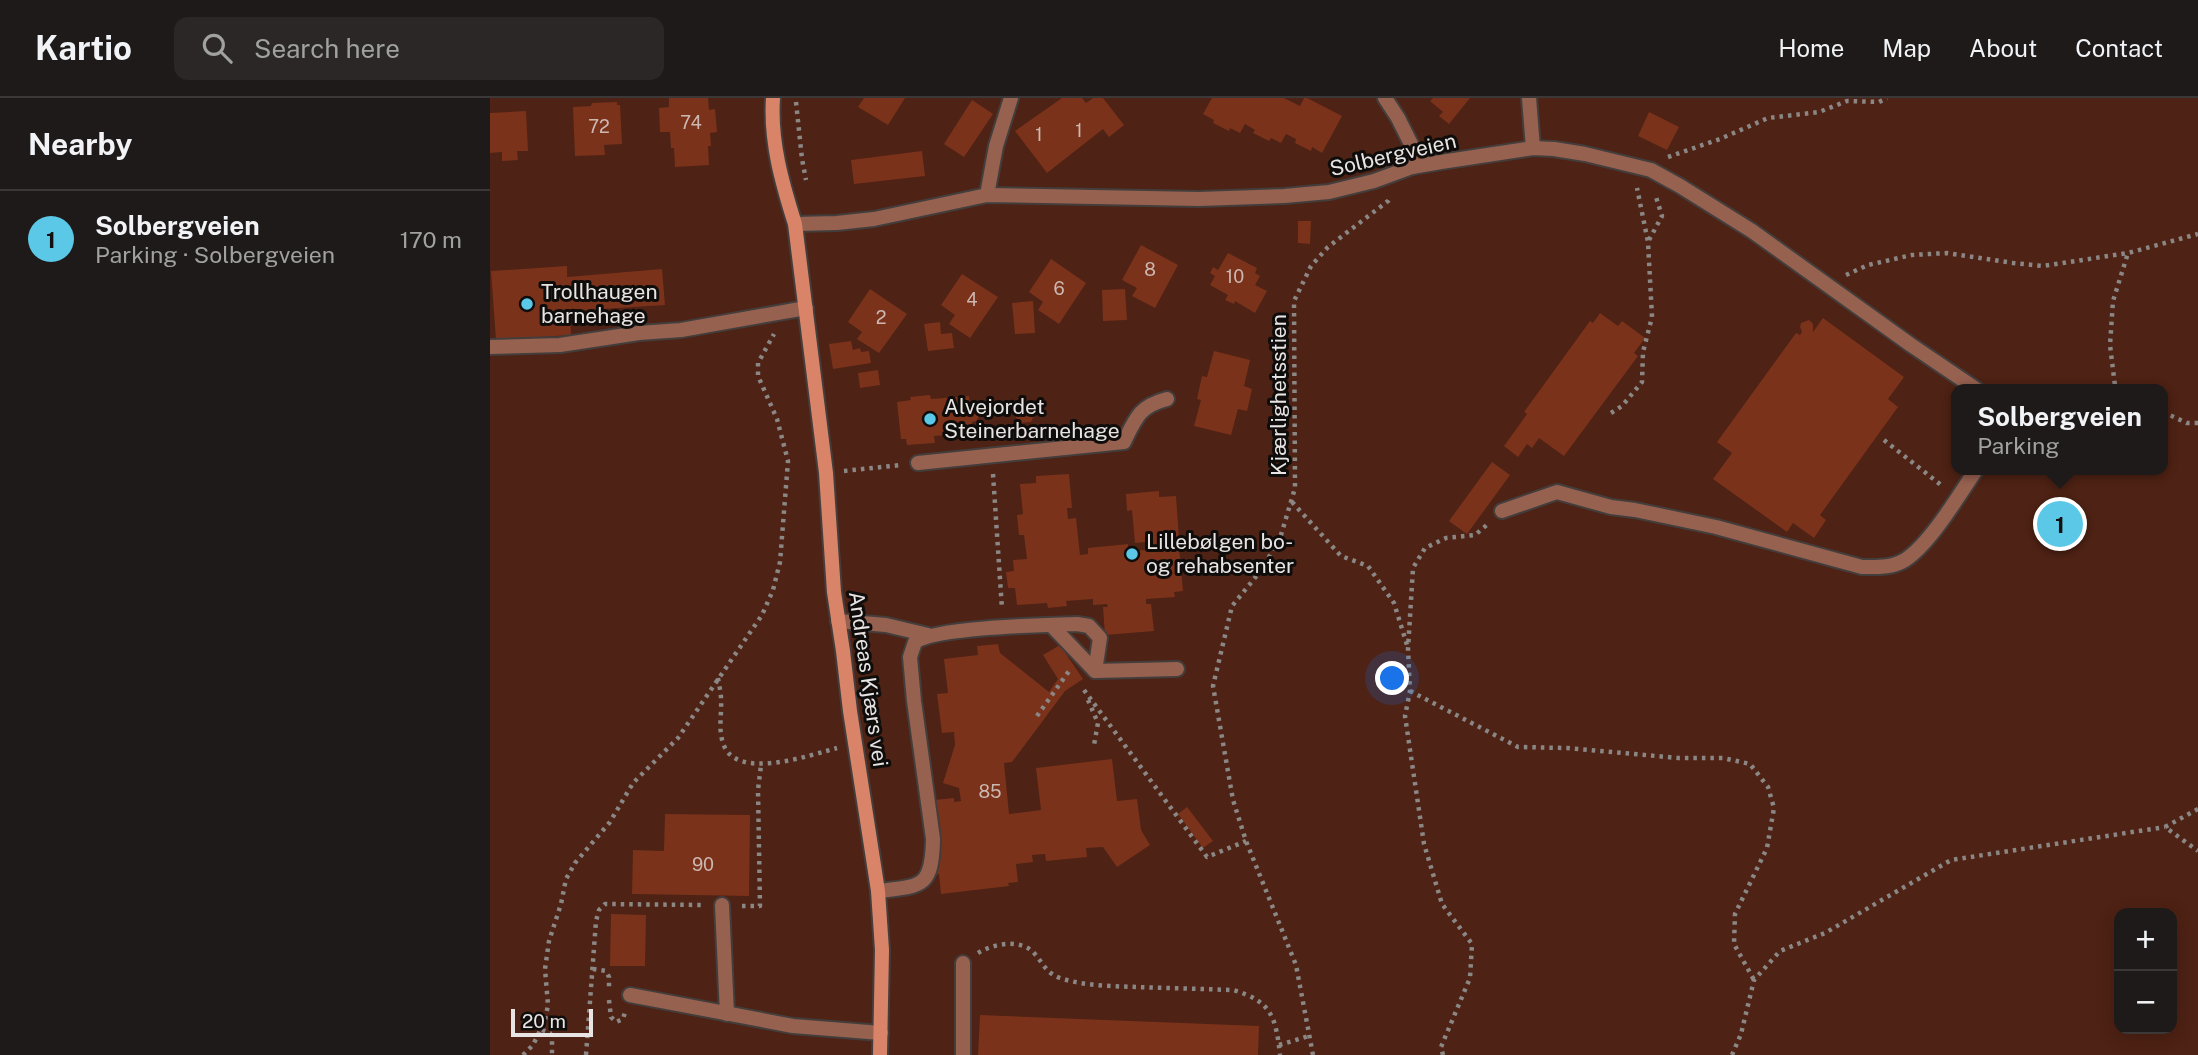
<!DOCTYPE html>
<meta charset="utf-8">
<style>
:root{--surface:#1e1a19;--page:#2b2726;--text:#f1f3f6;--muted:#a1a1a2;--line:#3c3838;--accent:#5ac8e6}
body{margin:0;font-family:"Public Sans",sans-serif;background:var(--page);color:var(--text)}
.controls{position:absolute;right:21px;bottom:21px;display:grid;overflow:hidden;border-radius:14px;box-shadow:0 4px 18px #0003}
.controls button{width:63px;height:63px;display:grid;place-items:center;padding:0;border:0;border-bottom:2px solid var(--line);background:var(--surface);color:var(--text);font:35px sans-serif}
.scale{position:absolute;left:21px;bottom:18px;width:82px;box-sizing:border-box;padding-left:7px;border:4px solid #e8e4e3;border-top:0;font-size:19px;line-height:24px;white-space:nowrap;color:#e8e4e3;-webkit-text-stroke:5px #0f0d0c;paint-order:stroke}
.you{position:absolute;left:903px;top:581px;width:24px;height:24px;margin:-18px;border:5px solid #fff;border-radius:50%;background:#1a73e8;box-shadow:0 0 0 10px #1a73e833}
.badge{display:grid;place-items:center;width:46px;height:46px;border-radius:50%;background:var(--accent);color:#111;font-size:23px;font-weight:700}
.pin{position:absolute;translate:-50% -50%;border:4px solid #fff;box-shadow:0 2px 7px #0006}
.popup{position:absolute;left:1461px;top:286px;width:217px;height:91px;box-sizing:border-box;display:grid;place-content:center;border-radius:14px;background:var(--surface);filter:drop-shadow(0 2px 5px #0005);font-size:23px;white-space:nowrap;color:var(--muted)}
.popup b{font-size:26px;color:var(--text)}
.popup::after{content:'';position:absolute;left:50%;top:100%;margin-left:-14px;border:14px solid transparent;border-top-color:var(--surface)}
.list{margin:0;padding:0;list-style:none}
h2{display:flex;justify-content:space-between;align-items:center;height:91px;margin:0;padding:0 28px;font-size:30px}
h2 small{font-size:23px;font-weight:400;color:var(--muted)}
.list li{display:grid;grid-template-columns:46px 1fr auto;gap:21px;align-items:center;box-sizing:border-box;height:98px;padding:0 28px;border-top:2px solid var(--line)}
.list b{display:block;font-size:26px;white-space:nowrap}
.list p{margin:0;font-size:23px;white-space:nowrap;color:var(--muted)}
.list em{font-size:23px;font-style:normal;color:var(--muted)}
.icon{flex:none;width:38px;height:38px;fill:none;stroke:currentColor;stroke-width:2;stroke-linecap:round;stroke-linejoin:round}
.map{position:relative;flex:none;width:1708px;height:957px;overflow:hidden}
header{display:flex;align-items:center;gap:42px;box-sizing:border-box;height:98px;padding:0 35px;background:var(--surface);border-bottom:2px solid var(--line)}
header strong{font-size:33px}
nav{display:flex;gap:38px;margin-inline-start:auto;font-size:24px}
.search{width:490px;height:63px;background:var(--page);display:flex;align-items:center;gap:18px;box-sizing:border-box;padding:0 24px;border-radius:14px;color:var(--muted);font-size:26px}
main{display:flex}
aside{flex:1;background:var(--surface)}
.map>svg:first-child{display:block}
.green{fill:#4e2214;fill-rule:evenodd}
.building{fill:#7a321b}
.lines{fill:none;stroke-linecap:round;stroke-linejoin:round}
.lane-casing{stroke:#433e3c;stroke-width:18}
.street-casing{stroke:#433e3c;stroke-width:18}
.secondary-casing{stroke:#433e3c;stroke-width:18}
.path{stroke:#8b8785;stroke-width:4.5;stroke-dasharray:3.5 5;stroke-linecap:butt}
.lane{stroke:#976150;stroke-width:14}
.street{stroke:#976150;stroke-width:14}
.secondary{stroke:#d98368;stroke-width:14}
.poi-dot{fill:#5ac8e6;stroke:#0f0d0c;stroke-width:2.5}
.labels{text-anchor:middle;stroke-width:6;stroke-linejoin:round;paint-order:stroke}
.number-label{font-size:18px;fill:#ccb8b1}
.street-label{font-size:21px;fill:#e8e4e3;stroke:#0f0d0c}
.poi-label{font-size:21px;fill:#e8e4e3;stroke:#0f0d0c;text-anchor:start}
</style>
<header>
<strong>Kartio</strong>
<div class="search"><svg class="icon" aria-label="search" viewBox="0 0 24 24"><circle cx="10" cy="10" r="6"/><path d="M15 15l6 6"/></svg>Search here</div>
<nav><a>Home</a><a>Map</a><a>About</a><a>Contact</a></nav>
</header>
<main>
<aside>
<h2>Nearby<small></small></h2>
<ul class="list">
<li><span class="badge">1</span><div><b>Solbergveien</b><p>Parking · Solbergveien</p></div><em>170 m</em></li>
</ul>
</aside>
<div class="map">
<svg width="1708" height="957" viewBox="0 0 1708 957">
<rect width="100%" height="100%" fill="#282321"/>
<path class="green" d="M0,0H1708V957H0ZM1467,291H1673V372H1467ZM1629,815H1682V931H1629Z"/>
<g class="building">
<path d="M179,0H218L219,12L225,11L227,34L220,35L221,48H218L219,67L185,69L184,50H181L180,34H170L169,10L179,9Z"/>
<path d="M374,0H415L398,27L368,9Z"/>
<path d="M572,0H592L596,5L603,0H613L634,27L619,39L613,31L557,75L525,33Z"/>
<path d="M722,0H794L810,8L814,0H817L852,18L832,55L822,49L821,53L805,45L806,41L796,36L791,45L781,40L779,43L763,35L765,32L755,26L750,35L740,30L739,33L723,25L724,22L713,16Z"/>
<path d="M943,0H980L959,26L949,18L953,14L940,3Z"/>
<path d="M482,2L503,16L474,59L454,46Z"/>
<path d="M127,4V7H130L132,46L114,47L115,57L85,58L83,9L101,8L102,5Z"/>
<path d="M36,13L38,53H27L28,62L12,63V54L0,55V15Z"/>
<path d="M1159,14L1189,29L1177,52L1148,38Z"/>
<path d="M432,53L435,78L364,86L361,62Z"/>
<path d="M808,123H821L820,146L808,145Z"/>
<path d="M651,147L688,167L665,210L642,198L647,190L632,182Z"/>
<path d="M738,155L767,170L765,175L770,178L765,187L777,193L765,215L745,203L744,206L735,202L738,197L720,187L725,178L720,175L723,169L728,172Z"/>
<path d="M561,161L596,185L569,226L548,212L553,204L539,194Z"/>
<path d="M77,168V179L172,171L175,207L80,213L81,237L6,242L1,173Z"/>
<path d="M472,176L508,199L480,240L459,226L465,217L451,207Z"/>
<path d="M380,191L417,216L389,255L367,241L372,234L358,224Z"/>
<path d="M635,191L637,222L613,223L612,192Z"/>
<path d="M543,203L545,235L525,236L522,205Z"/>
<path d="M1110,215L1128,228L1132,223L1155,240L1144,255L1148,258L1074,358L1049,340L1042,350L1037,346L1028,359L1014,348L1037,316L1034,314L1100,223L1103,225Z"/>
<path d="M1333,220L1414,279L1398,301L1408,309L1330,417L1336,422L1324,440L1303,425L1297,434L1223,381L1242,355L1227,344L1306,235L1310,237L1312,234L1310,229L1311,225L1319,222L1323,226V234Z"/>
<path d="M450,224L451,236L462,235L464,250L438,253L434,226Z"/>
<path d="M361,243L363,252L370,250L371,254L379,253L381,265L343,271L339,246Z"/>
<path d="M724,253L760,262L754,288L762,291L757,313L748,311L741,337L704,328L711,302L707,301L712,278L717,279Z"/>
<path d="M388,272L390,287L370,290L368,275Z"/>
<path d="M440,297L441,301L479,298L480,309L484,308L488,312L489,319L486,323L482,324L483,335L444,338L445,345L417,347L416,341H411L407,304L421,302L420,299Z"/>
<path d="M529,305H540L546,314L541,324L529,325L524,315Z"/>
<path d="M1002,364L1020,377L977,436L959,423Z"/>
<path d="M579,376L582,410H577L578,421L586,420L590,457L598,456V450L638,446L639,453L656,452V444L645,445L642,412L637,413L636,396L669,393V399L686,398L689,441L679,442V449L689,448L693,493L684,494L685,499L656,501V506H661L664,533L615,537L613,509H618L617,506L603,507V501L576,503L577,508L558,510L557,505L527,507L525,490H518L516,474L524,473L523,462L537,461L534,437H529L527,417L533,416L530,386L546,385V378Z"/>
<path d="M508,546L510,555L559,594L568,581L553,557L570,547L593,581L575,593L522,664L514,665L519,716L551,712L546,670L622,661L627,703L647,701L651,732L660,747L627,769L613,749L596,750L597,759L556,763L555,756L542,757L543,764L526,766L528,784L518,785L519,788L451,796L449,776L443,777L434,703L464,700V704L471,703L469,690L453,685L465,647L464,634L452,635L447,596L458,595L454,561L488,557L487,548Z"/>
<path d="M697,709L723,743L713,750L688,716Z"/>
<path d="M175,716L260,717L259,798L142,796L143,752L174,753Z"/>
<path d="M121,816L156,817L155,868H120Z"/>
<path d="M490,917L769,928L768,957H488Z"/>
</g>
<g class="lines">
<defs>
<g id="lane">
<path d="M0,249L70,247L149,235L191,232L316,210"/>
<path d="M428,365L634,344C646,319 650,308 677,301"/>
<path d="M1012,413L1067,394L1121,409L1145,412L1226,429L1372,469C1387,469 1402,470 1415,462C1440,446 1469,397 1486,372"/>
<path d="M348,523L396,527L438,537"/>
<path d="M561,527L605,573L687,571"/>
<path d="M388,793C432,788 442,790 443,741L424,603L420,559L425,544C446,529 556,527 587,526L599,528L610,540L605,573"/>
<path d="M232,807L237,916"/>
<path d="M140,897L303,928L391,935"/>
<path d="M473,957V865"/>
</g>
<g id="street">
<path d="M895,0L908,20L921,46L922,69"/>
<path d="M1039,0L1043,50"/>
<path d="M497,97L506,48L521,0"/>
<path d="M305,126L347,125L384,121L497,97L709,101L794,98L839,94L884,83L922,69L951,64L1043,50L1064,51L1095,56L1161,72L1190,88L1262,133L1421,247L1486,291"/>
</g>
<path id="secondary" d="M283,0C280,43 292,85 305,126L336,375L344,494L353,553L360,613L388,793L392,852L390,957"/>
</defs>
<use href="#lane" class="lane-casing"/>
<use href="#street" class="street-casing"/>
<use href="#secondary" class="secondary-casing"/>
<g class="path">
<path d="M306,4L312,61L316,82"/>
<path d="M1178,59L1230,41L1278,20L1329,14L1357,3L1389,4L1397,0"/>
<path d="M1159,142L1172,118L1166,99"/>
<path d="M1356,177L1378,167L1422,157L1457,155L1523,165L1553,168L1638,155L1708,136"/>
<path d="M1607,291L1625,288"/>
<path d="M1631,291L1625,288L1620,247L1623,203L1638,155"/>
<path d="M1673,314L1697,325H1708"/>
<path d="M1121,315L1132,308L1152,284L1153,254L1162,219L1158,144L1147,90"/>
<path d="M1394,342L1451,387"/>
<path d="M354,373L411,367"/>
<path d="M503,376L512,511"/>
<path d="M802,404L851,458L878,468L904,505L917,547"/>
<path d="M228,580C229,587 231,594 231,601C232,616 228,630 233,645C245,684 320,657 347,650"/>
<path d="M594,592L717,759L756,743"/>
<path d="M920,593L1028,649L1077,650L1188,660H1233L1260,666L1278,689L1284,710L1277,750L1245,816L1244,846L1264,882"/>
<path d="M598,602L608,625L604,647"/>
<path d="M547,618L579,573"/>
<path d="M1708,711L1675,729L1708,753"/>
<path d="M252,808H270L268,692L271,667"/>
<path d="M488,855C502,846 531,840 544,855C553,865 556,875 570,880C594,888 621,888 646,889C678,890 711,891 743,892C782,903 786,920 790,957"/>
<path d="M103,871L116,873L119,879V893"/>
<path d="M119,902L121,919L126,924L133,921L135,914"/>
<path d="M52,932L60,935L62,941V957"/>
<path d="M789,947L819,938"/>
<path d="M33,957L43,947L55,922L58,907L55,871L59,843L71,806L76,781L85,765L120,724L143,685L188,640L272,517L283,492L290,464L298,363L287,321L268,278V265L284,236"/>
<path d="M96,957L106,823L109,812L115,806L211,807"/>
<path d="M823,957L806,867L756,743L743,702L723,588L742,508L773,470L791,437L805,390L804,203L821,168L838,149L898,103L901,98"/>
<path d="M953,957L951,949L980,880L982,846L952,806L934,746L915,618L920,593L918,551L923,470L935,450L956,440L985,437L998,426"/>
<path d="M1242,957L1251,936L1264,882L1290,853L1335,835L1461,762L1675,729"/>
</g>
<use href="#lane" class="lane"/>
<use href="#street" class="street"/>
<use href="#secondary" class="secondary"/>
</g>
<g class="poi-dot">
<circle cx="37" cy="206" r="7"/>
<circle cx="440" cy="321" r="7"/>
<circle cx="642" cy="456" r="7"/>
</g>
<g class="labels">
<g class="number-label">
<text x="201" y="31">74</text>
<text x="109" y="35">72</text>
<text x="589" y="39">1</text>
<text x="549" y="43">1</text>
<text x="660" y="178">8</text>
<text x="745" y="185">10</text>
<text x="569" y="197">6</text>
<text x="482" y="208">4</text>
<text x="391" y="226">2</text>
<text x="500" y="700">85</text>
<text x="213" y="773">90</text>
</g>
<g class="street-label">
<text transform="translate(903 57) rotate(-13)" y="7">Solbergveien</text>
<text transform="translate(789 297) rotate(-90)" y="7">Kjærlighetsstien</text>
<text transform="translate(378 581) rotate(82)" y="7">Andreas Kjærs vei</text>
</g>
<g class="poi-label">
<text x="51" y="201">Trollhaugen<tspan x="51" dy="24">barnehage</tspan></text>
<text x="454" y="316">Alvejordet<tspan x="454" dy="24">Steinerbarnehage</tspan></text>
<text x="656" y="451">Lillebølgen bo-<tspan x="656" dy="24">og rehabsenter</tspan></text>
</g>
</g>
</svg>
<div class="controls">
<button>+</button>
<button>−</button>
</div>
<div class="scale">20 m</div>
<div class="you"></div>
<div class="pin badge" style="left:1570px;top:426px">1</div>
<div class="popup"><b>Solbergveien</b>Parking</div>
</div>
</main>
